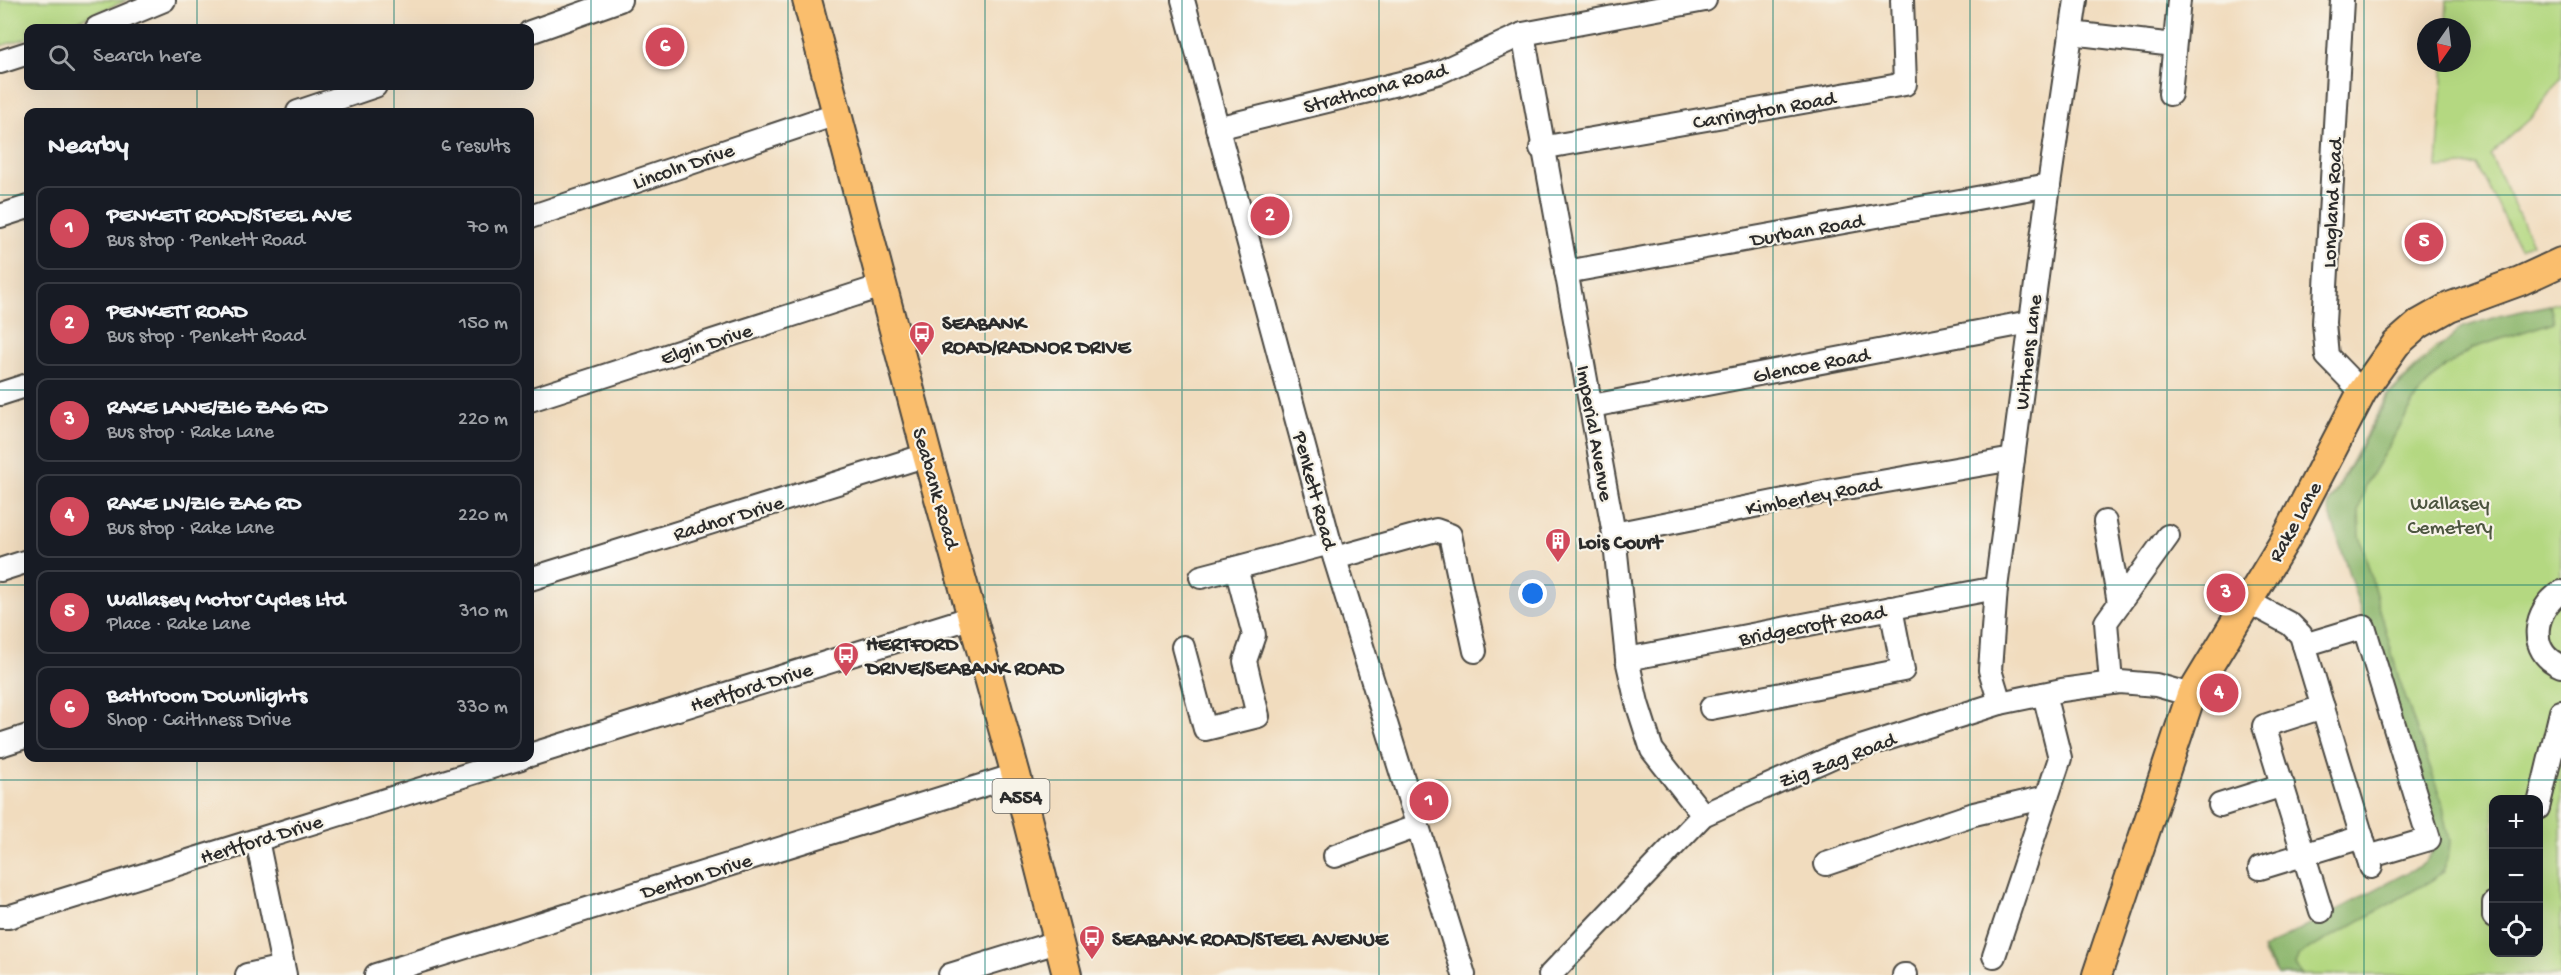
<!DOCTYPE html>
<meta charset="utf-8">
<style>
:root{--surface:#171b24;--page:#20242c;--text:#f1f3f6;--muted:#9ea1a6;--line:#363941;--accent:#d1495b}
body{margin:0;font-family:"Gochi Hand",sans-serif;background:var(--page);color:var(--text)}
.controls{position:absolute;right:18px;bottom:18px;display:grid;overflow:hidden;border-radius:12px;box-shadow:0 6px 24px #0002}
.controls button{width:54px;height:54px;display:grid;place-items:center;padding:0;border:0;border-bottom:2px solid var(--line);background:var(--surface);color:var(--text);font:30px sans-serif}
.compass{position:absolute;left:2417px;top:18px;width:54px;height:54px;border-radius:50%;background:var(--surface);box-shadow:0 6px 24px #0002;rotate:194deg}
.you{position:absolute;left:1533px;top:594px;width:21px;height:21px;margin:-15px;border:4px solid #fff;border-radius:50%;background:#1a73e8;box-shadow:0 0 0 9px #1a73e833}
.badge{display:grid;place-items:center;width:39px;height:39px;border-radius:50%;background:var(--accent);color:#fff;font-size:20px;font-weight:700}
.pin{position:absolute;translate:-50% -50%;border:3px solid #fff;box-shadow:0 2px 6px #0006}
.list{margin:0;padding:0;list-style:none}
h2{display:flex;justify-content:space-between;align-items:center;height:78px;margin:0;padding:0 24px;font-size:26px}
h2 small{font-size:20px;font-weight:400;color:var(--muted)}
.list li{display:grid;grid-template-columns:39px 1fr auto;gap:18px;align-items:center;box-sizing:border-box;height:84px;margin:0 12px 12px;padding:0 12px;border:2px solid var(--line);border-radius:12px}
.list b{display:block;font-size:22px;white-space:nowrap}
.list p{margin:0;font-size:20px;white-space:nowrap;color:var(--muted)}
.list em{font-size:20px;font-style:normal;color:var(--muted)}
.icon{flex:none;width:33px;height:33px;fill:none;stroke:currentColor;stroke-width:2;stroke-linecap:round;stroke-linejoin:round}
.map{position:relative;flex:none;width:2561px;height:975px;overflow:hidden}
.search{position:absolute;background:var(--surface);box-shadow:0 6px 24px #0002;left:24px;top:24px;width:510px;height:66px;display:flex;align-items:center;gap:15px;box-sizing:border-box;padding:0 21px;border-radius:12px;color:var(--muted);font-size:22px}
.panel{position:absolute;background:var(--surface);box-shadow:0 6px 24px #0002;left:24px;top:108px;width:510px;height:654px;border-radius:12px}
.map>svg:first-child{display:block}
.green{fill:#b4d881;stroke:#708256;stroke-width:1.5;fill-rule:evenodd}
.forest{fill:#8fb86f;stroke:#5d724d;stroke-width:1.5}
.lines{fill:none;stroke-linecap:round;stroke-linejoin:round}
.minor-casing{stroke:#494641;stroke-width:26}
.major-casing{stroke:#494641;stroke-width:32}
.minor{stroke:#fff;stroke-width:22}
.major{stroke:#fabe6d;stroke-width:28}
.grid{fill:none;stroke:#0f766e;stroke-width:1.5;stroke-opacity:0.55}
.labels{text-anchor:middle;stroke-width:4.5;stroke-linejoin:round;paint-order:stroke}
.shield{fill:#f7f3e8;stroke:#686764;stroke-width:1.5}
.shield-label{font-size:20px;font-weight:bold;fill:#2b2b2b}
.street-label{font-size:21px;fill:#2b2b2b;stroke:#f7f3e8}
.poi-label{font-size:21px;font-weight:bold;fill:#2b2b2b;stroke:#f7f3e8;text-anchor:start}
.park-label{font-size:21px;fill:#4d5640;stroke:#f7f3e8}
</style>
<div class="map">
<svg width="2561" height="975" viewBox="0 0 2561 975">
<rect width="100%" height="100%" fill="#f7f3e8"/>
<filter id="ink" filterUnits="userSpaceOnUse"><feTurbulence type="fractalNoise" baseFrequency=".0167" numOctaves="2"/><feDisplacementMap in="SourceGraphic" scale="12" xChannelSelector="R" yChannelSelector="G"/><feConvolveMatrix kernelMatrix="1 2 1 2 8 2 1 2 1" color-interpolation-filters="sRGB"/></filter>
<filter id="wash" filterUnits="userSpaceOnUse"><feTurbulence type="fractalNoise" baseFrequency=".008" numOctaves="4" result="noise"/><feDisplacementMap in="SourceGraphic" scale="24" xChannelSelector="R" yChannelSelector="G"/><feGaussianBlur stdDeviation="1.35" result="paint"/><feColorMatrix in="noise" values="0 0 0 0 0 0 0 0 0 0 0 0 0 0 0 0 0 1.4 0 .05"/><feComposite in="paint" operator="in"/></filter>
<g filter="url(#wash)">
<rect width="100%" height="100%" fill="#f1dcbe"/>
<g class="green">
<path d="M0,0H128L59,28H28V38L0,46Z"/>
<path d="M2447,0H2561V77L2531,118L2490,155L2532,243L2520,249L2477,165L2437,168L2444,63H2462V27H2446Z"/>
<path d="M2561,302V975H2277L2263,954L2336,913L2444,872L2329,503L2387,396L2435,348L2487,322ZM2494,800H2538V952H2494Z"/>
</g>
<path class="forest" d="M2550,305L2554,322L2473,348L2439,371L2416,399L2366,484L2359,510L2360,536L2399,679L2442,802L2450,841L2449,853L2444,869L2434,879L2299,955L2295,965L2301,975H2277L2263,949L2425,863L2435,848L2328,507L2390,394L2461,328L2499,316Z"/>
</g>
<g filter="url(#ink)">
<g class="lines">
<defs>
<g id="minor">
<path d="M1183,0L1330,543L1464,975"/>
<path d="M2342,0L2324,323L2327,356L2362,392"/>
<path d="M97,28L164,0"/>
<path d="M530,32L620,0"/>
<path d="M2071,33L2174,45"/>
<path d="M1523,34L1614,534L1627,659L1637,703L1652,750L1703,815"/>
<path d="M0,62L28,53"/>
<path d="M2170,94L2179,0"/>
<path d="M298,112L375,86"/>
<path d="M1217,128L1413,80L1440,72L1523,34L1705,0"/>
<path d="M1541,148L1905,84L1902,0"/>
<path d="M0,216L28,207"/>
<path d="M530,217L836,114"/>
<path d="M1566,272L2049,185"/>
<path d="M0,394L28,385"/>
<path d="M530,400L882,286"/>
<path d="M1592,406L2030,322"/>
<path d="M2105,522L2119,603"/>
<path d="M1614,534L1829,491L2013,459"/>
<path d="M1335,558L1436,530L1450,535L1475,651"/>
<path d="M0,570L28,561"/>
<path d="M1201,577L1330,543"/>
<path d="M530,579L927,455"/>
<path d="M2561,592C2534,609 2526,652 2561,666"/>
<path d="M2247,601L2290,624L2301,635L2371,867"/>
<path d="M2304,645L2364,627L2429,839L2368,857"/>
<path d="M1183,647L1205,729L1258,716L1245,661L1254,635L1236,568"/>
<path d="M1627,659L1996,588"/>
<path d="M2111,683L2106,622L2168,536"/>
<path d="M2000,703L1990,670L1996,588L2049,185L2076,0"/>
<path d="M1711,708L1903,670L1891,608"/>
<path d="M0,745L28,736"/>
<path d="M530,755L973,617"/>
<path d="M2220,805L2283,785"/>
<path d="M2538,808L2561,712"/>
<path d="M257,840L285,975"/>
<path d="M1335,856L1418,826"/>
<path d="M1826,864L1974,814L2047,797"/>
<path d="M2260,868L2362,837"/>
<path d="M2494,903V916"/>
<path d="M2321,911L2264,726L2323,707"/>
<path d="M0,917H8L521,758"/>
<path d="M1994,956L2060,758L2044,694"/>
<path d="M247,975L283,967"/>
<path d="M376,975L1016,775"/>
<path d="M950,975L1057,942"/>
<path d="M1550,975L1703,815L1839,754L2000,703L2062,690L2120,682L2156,685L2191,695"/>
<path d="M1904,975H1906"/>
</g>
<g id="major">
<path d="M807,0L927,455L1016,775L1067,975"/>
<path d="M2097,975L2191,695L2284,542L2362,392L2396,344L2419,324L2449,307L2520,281L2561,262"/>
</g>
</defs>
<use href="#minor" class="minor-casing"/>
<use href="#major" class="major-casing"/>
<use href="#minor" class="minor"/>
<use href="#major" class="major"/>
</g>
</g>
<path class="grid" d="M197,0V28M394,0V28M591,0V975M788,0V975M985,0V975M1182,0V975M1379,0V975M1576,0V975M1773,0V975M1970,0V975M2167,0V975M2364,0V975M197,86V112M394,86V112M0,195H28M530,195H2561M0,390H28M530,390H2561M0,585H28M530,585H2561M197,758V975M394,758V975M0,780H2561"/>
<defs>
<symbol id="bus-pin" viewBox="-11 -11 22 30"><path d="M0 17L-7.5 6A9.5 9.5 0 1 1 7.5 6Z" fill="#d1495b" stroke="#f7f3e8"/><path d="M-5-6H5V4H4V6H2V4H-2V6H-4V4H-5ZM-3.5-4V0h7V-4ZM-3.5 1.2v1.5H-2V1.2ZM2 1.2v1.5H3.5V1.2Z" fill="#fff"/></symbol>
<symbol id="building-pin" viewBox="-11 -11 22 30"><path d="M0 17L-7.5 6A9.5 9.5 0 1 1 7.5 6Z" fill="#d1495b" stroke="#f7f3e8"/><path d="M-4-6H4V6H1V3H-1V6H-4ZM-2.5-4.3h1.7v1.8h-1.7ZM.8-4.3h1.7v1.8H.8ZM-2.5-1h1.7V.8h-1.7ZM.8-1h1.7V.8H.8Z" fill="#fff"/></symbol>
</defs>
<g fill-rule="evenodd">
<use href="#bus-pin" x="907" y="319" width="30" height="40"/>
<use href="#building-pin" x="1543" y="526" width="30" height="40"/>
<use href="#bus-pin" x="831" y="640" width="30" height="40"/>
<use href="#bus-pin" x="1077" y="923" width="30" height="40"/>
</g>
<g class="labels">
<rect class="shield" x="992.5" y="779" width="57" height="34" rx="4.5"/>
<g class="shield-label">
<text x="1021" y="803">A554</text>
</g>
<g class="street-label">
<text transform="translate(1375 87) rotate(-15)" y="7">Strathcona Road</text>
<text transform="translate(1764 109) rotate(-10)" y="7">Carrington Road</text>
<text transform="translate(683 165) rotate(-19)" y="7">Lincoln Drive</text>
<text transform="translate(2331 203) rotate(-87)" y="7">Longland Road</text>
<text transform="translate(1807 229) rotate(-10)" y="7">Durban Road</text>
<text transform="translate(706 343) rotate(-18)" y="7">Elgin Drive</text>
<text transform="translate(2027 352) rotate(-83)" y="7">Withens Lane</text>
<text transform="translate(1811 364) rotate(-11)" y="7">Glencoe Road</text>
<text transform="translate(1596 433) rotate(80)" y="7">Imperial Avenue</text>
<text transform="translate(937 488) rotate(74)" y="7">Seabank Road</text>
<text transform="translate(1316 490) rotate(75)" y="7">Penkett Road</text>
<text transform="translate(1813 495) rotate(-11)" y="7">Kimberley Road</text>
<text transform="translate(728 517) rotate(-17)" y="7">Radnor Drive</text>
<text transform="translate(2294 521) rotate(-61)" y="7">Rake Lane</text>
<text transform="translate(1812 624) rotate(-11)" y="7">Bridgecroft Road</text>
<text transform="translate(751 686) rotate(-17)" y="7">Hertford Drive</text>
<text transform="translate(1837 759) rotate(-21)" y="7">Zig Zag Road</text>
<text transform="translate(261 838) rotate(-17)" y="7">Hertford Drive</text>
<text transform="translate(696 875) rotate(-17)" y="7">Denton Drive</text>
</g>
<g class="poi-label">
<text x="942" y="329">SEABANK<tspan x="942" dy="24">ROAD/RADNOR DRIVE</tspan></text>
<text x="1578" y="548">Lois Court</text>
<text x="866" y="650">HERTFORD<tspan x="866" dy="24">DRIVE/SEABANK ROAD</tspan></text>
<text x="1112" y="945">SEABANK ROAD/STEEL AVENUE</text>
</g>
<g class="park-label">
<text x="2450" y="509">Wallasey<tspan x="2450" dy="24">Cemetery</tspan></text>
</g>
</g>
</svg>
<div class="controls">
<button>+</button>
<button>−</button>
<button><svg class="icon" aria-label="locate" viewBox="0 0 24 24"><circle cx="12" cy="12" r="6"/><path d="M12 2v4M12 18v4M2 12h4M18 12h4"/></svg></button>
</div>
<svg class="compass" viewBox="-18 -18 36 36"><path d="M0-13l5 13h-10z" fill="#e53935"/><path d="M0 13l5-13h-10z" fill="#9ea1a6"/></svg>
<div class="you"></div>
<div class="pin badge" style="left:1429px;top:801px">1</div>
<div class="pin badge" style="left:1270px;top:216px">2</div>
<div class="pin badge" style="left:2226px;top:593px">3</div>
<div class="pin badge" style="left:2219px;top:693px">4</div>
<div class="pin badge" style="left:2424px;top:242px">5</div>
<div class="pin badge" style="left:665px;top:47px">6</div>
<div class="search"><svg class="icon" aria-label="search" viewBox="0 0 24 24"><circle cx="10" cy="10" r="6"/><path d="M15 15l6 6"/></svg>Search here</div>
<section class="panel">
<h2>Nearby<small>6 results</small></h2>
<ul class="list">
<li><span class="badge">1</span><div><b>PENKETT ROAD/STEEL AVE</b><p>Bus stop · Penkett Road</p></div><em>70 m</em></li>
<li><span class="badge">2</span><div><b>PENKETT ROAD</b><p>Bus stop · Penkett Road</p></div><em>150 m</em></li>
<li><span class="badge">3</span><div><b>RAKE LANE/ZIG ZAG RD</b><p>Bus stop · Rake Lane</p></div><em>220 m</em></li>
<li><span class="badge">4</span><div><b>RAKE LN/ZIG ZAG RD</b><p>Bus stop · Rake Lane</p></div><em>220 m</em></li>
<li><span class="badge">5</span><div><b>Wallasey Motor Cycles Ltd</b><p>Place · Rake Lane</p></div><em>310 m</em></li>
<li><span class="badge">6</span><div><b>Bathroom Downlights</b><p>Shop · Caithness Drive</p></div><em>330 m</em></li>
</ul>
</section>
</div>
